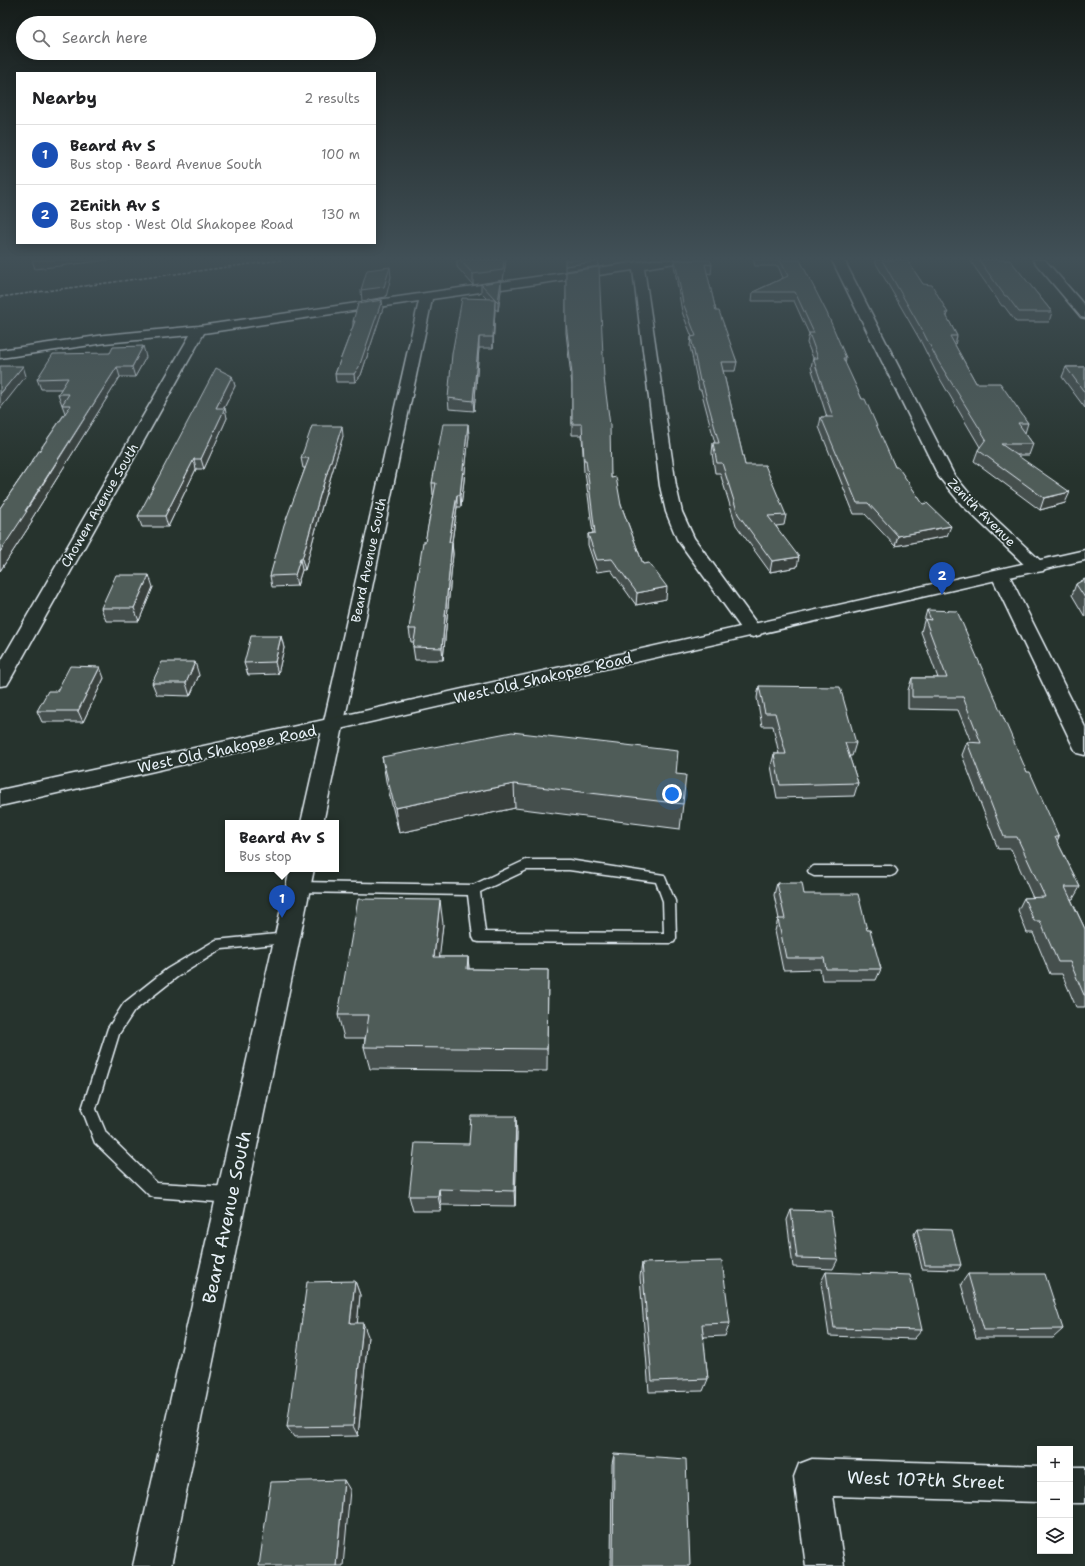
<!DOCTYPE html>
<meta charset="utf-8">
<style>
:root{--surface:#fff;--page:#f2f2f2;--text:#202124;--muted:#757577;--line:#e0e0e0;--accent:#84575d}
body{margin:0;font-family:"Shantell Sans",sans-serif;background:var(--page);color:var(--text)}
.controls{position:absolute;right:12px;bottom:12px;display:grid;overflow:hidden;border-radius:0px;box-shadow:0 2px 10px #0003}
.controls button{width:36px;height:36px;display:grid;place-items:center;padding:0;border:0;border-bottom:1px solid var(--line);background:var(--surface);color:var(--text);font:20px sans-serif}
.you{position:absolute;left:672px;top:794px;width:14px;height:14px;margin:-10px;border:3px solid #fff;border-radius:50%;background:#1a73e8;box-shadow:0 0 0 6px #1a73e833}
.badge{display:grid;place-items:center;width:26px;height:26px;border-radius:50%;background:var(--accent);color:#fff;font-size:13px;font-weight:700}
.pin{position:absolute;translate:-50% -33px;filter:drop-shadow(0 1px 2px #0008)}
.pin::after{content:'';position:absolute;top:21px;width:14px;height:12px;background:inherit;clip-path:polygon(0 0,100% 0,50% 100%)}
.popup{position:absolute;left:225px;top:820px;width:114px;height:52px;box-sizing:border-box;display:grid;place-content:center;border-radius:0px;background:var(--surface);filter:drop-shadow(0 1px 3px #0005);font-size:13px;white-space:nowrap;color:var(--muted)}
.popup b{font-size:15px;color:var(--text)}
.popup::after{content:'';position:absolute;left:50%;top:100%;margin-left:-8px;border:8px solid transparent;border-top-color:var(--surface)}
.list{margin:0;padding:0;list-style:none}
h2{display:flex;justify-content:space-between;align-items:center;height:52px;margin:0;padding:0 16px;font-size:17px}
h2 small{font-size:13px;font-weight:400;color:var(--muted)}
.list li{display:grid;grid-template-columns:26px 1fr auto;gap:12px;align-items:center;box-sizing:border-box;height:60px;padding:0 16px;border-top:1px solid var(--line)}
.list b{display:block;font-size:15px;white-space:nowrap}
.list p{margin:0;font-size:13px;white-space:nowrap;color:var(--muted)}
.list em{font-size:13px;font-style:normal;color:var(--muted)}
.icon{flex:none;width:22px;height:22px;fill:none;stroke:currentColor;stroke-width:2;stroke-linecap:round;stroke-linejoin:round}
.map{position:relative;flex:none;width:1085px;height:1566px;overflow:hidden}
.search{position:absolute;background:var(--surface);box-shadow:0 2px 10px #0003;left:16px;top:16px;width:360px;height:44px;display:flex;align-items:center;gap:10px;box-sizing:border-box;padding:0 14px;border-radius:22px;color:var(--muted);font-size:15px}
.panel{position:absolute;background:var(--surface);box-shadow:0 2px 10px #0003;left:16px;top:72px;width:360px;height:172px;border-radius:0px}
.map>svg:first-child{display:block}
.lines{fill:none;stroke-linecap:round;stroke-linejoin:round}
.service-casing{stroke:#e8f1f8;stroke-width:3}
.minor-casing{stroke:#e8f1f8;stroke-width:3}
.secondary-casing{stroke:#e8f1f8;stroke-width:3}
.service{fill:#26332d;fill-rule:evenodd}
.minor{fill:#26332d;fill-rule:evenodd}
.secondary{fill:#26332d;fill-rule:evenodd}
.rail{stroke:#e8f1f8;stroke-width:1.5;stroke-dasharray:3.5 1.5;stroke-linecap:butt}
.wall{fill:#454f4d;stroke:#e8f1f8}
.shaded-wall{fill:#38403e;stroke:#e8f1f8}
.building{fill:#505c59;stroke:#e8f1f8}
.labels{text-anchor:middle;stroke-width:3.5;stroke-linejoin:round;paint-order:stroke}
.far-street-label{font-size:13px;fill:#e8f1f8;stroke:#26332d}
.street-label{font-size:15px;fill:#e8f1f8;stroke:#26332d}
.near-street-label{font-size:18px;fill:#e8f1f8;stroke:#26332d}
</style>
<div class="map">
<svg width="1085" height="1566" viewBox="0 0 1085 1566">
<rect width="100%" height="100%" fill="#26332d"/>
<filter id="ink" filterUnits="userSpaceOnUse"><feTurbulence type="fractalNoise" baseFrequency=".025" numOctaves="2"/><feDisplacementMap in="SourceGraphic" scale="8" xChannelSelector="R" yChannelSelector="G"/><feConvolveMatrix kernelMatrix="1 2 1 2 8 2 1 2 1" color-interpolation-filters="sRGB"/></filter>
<g filter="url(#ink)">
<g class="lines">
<defs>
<g id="service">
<path d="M526,860H569L664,875L675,901L676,938L674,942L670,943L479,942L475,941L473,937L468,895L298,892L294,890L292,887L294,884L298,882L473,885ZM527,870H569L656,882L663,901L664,933L485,932L480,892Z"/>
<path d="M814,866H891L895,868L897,871L895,874L891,876H814L810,874L808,871L810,868Z"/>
<path d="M287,933L291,934L293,938L291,942L287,943L222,949L177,977L134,1011L119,1034L96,1109L106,1133L157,1183L231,1187L236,1190L239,1195L236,1200L231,1203L154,1197L149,1195L95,1143L82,1109L108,1028L124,1003L167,969L216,940Z"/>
</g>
<g id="minor">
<path d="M652,260H681L675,263L644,268L676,486L682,512L694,538L762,631L760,635L753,637L746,635L677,539L666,512L660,486L633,270L432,299L323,823H301L419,301L204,333L10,680L7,685L0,686V663L190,335L105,343L0,358V350L105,335L199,326Z"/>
<path d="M832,260H844L954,475L974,499L1043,563L1046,567L1043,571L1037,572L1031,571L962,505L939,477Z"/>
<path d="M1033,260H1045L1085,306V318L1081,317Z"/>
<path d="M1000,570L1006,571L1009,575L1085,727V755L1077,753L1074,748L991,575L994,571Z"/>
<path d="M290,869H314L171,1566H133Z"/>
<path d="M812,1459L1040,1466V1502L833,1496L844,1566H806L794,1477L799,1464Z"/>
<rect x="1070" y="1467" width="15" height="36"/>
</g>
<path id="secondary" d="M1085,550V560L0,806V790L333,718Z"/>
</defs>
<use href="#service" class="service-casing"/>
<use href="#minor" class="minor-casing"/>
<use href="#secondary" class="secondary-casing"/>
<use href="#service" class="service"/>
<use href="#minor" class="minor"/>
<use href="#secondary" class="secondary"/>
<path class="rail" d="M0,297L281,260"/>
</g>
<g class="wall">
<path d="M457,260H506L503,280L473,285L457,267Z"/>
<path d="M674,260H710L712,265L711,274L707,273L716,311L737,362L735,371H723L745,465L786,515L784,525L776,526L797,567L770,572L736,525L720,473H715L712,453L713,443H715L701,390H699L690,346L691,337H692L682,312L674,265Z"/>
<path d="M753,260H800L846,358L845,364L895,467L947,536L895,546L865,514H854L819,427L821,417H827L811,367L813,358L807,343L809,334L794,301H752L753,292L783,278L778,266H755Z"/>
<path d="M874,260H907L923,284L948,313L947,317L957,336L955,345L976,383L1028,423L1025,433L1033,444L1029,455H1017L1065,503L1040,510L974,461L978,450L980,447L936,372L920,340Z"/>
<path d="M972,260H1010L1052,312L1049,322H1016L1004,306H1002L971,262Z"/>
<path d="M566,272L604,378L611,478L643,564L666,599L636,605L611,570L597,572L588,545V534L593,533L585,472H584L582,435H572V385L566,333Z"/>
<path d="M501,281V291L498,311L495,309L493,348H479L474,411L449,409L448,398L486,298L481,293V284Z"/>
<path d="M383,308L361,375L355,382H336L335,374L353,326V321Z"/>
<path d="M110,353L146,357L135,377H120L31,520L32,522L0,571V508L65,413L58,394L62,389H41L37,379Z"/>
<path d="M1066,367H1085V408L1062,377Z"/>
<path d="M232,376L235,386L224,408L227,418L204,469H196L168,527H142L138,516Z"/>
<path d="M468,424L469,436L461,507H457L452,542L453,554L443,660H415L413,647L414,642H411L409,629L434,495H433L432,483Z"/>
<path d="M343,436L322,506L305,570H302L297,586L272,587L270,576L305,468H303L301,458Z"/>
<path d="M1085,579V617L1072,595L1076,584Z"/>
<path d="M153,587L139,621H106L101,608Z"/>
<path d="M927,610L1027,772L1059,837L1057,841L1080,887L1073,899H1071L1085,929V1007H1076L1062,974H1050L1033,933H1027L1018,910L1024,898H1033L1011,849H998L962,755L967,742H971L958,710L908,709V690L912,678H938L921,632Z"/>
<path d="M281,636L284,648L278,674L248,675L244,663Z"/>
<path d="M199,675L190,696L157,695L152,683Z"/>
<path d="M104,678L83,722H42L37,711L57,691Z"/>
<path d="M759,686L856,743L852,756H849L858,783L854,796L777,798L771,766L774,754H779L773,726H762L757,698Z"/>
<path d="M382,757L676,774L683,804L680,829L515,808L399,833L386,781Z"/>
<path d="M777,883L804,894L867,930L881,969L876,980H822L820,969L783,970L775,931L778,919H779L774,895Z"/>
<path d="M443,924L439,957H468L469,969L548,970L547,1071L370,1069L364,1047L365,1038H344L338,1015Z"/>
<path d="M517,1133L515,1206L441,1205V1211H413L409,1196L469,1144Z"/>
<path d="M791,1210L838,1259L833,1269L793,1267L787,1220Z"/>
<path d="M917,1229L961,1265L958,1270L922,1269L914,1234Z"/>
<path d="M642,1263L730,1323L725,1336L703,1337L708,1379L703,1391L649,1392L640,1277Z"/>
<path d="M826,1272L922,1330L914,1339L829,1336L821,1282Z"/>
<path d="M968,1274L1063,1329L1053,1338H976L961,1284Z"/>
<path d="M355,1281L360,1295L357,1323L368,1336L358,1436L294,1437L287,1427Z"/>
<path d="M614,1454L690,1566H611L612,1464Z"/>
</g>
<g class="shaded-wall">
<path d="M32,260H108L35,269Z"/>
<path d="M504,260H506L503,280L473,285V274Z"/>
<path d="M599,261L598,266L565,271V266Z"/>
<path d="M390,267L391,277L386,297L362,301L361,290Z"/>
<path d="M501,281V291L498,311V302Z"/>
<path d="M495,299V309L493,348V337Z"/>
<path d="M382,300L383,308L361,375L355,382L354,374Z"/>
<path d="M479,337V348L474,411L473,401Z"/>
<path d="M143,346L146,357L135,377L132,367Z"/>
<path d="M23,366L26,376L0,409V394Z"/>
<path d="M117,367L120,377L31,520L32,522L0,571V552Z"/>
<path d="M232,376L235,386L219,418L216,408Z"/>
<path d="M225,408L227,418L204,469L201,459Z"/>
<path d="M468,424L469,436L461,507L460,495Z"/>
<path d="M342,426L343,436L322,506L305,570L302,559L320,495Z"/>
<path d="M194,459L196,469L168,527L165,516Z"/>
<path d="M1070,492L1065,503L1040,510L1044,498Z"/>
<path d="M457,495V507L450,554L449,542Z"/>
<path d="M951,526L947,536L895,546L898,536Z"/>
<path d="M452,542L453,554L443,660L442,648Z"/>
<path d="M799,557L797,567L770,572L772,561Z"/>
<path d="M300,559L302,570L297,586L295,575Z"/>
<path d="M149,575L153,587L139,621L134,608Z"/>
<path d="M667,587L666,599L636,605L637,593Z"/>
<path d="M281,636L284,648L278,674L275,662Z"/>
<path d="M195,662L199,675L190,696L186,683Z"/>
<path d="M100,667L104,678L83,722L78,711Z"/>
<path d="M514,784L515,808L399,833L395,808Z"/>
<path d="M440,900L443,924L437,981L434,957Z"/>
<path d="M468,957L470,981L467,969Z"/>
<path d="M516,1116L517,1133L515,1206L514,1191Z"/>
<path d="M439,1189L441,1205V1211L438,1196Z"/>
<path d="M355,1281L360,1295L356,1336L350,1323Z"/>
<path d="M363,1323L368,1336L358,1436L353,1426Z"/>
<path d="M344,1480L350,1490L343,1566H336Z"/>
</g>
<g class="building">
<path d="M460,260H504L503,270L473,274Z"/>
<path d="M565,260H599V261L565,266Z"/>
<path d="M675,260H710L712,265L705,264L716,311H719L737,362H721L745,465H765L786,515L768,516L799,557L772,561L738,514L722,463H717L713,443H719L702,381H700L691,337L696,336L683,303Z"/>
<path d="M780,260H800L827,313L846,358H843L862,399H865L895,467H898L923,504L927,503L951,526L898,536L868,503H857L821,417H833L813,358H818L809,333H814L795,292H753L788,276Z"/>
<path d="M882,260H907L923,284L932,285L948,313H945L957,336H950L976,383H1000L1028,423H1018L1033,444H1001L1070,492L1044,498L978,450L986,439L938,361L922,330Z"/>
<path d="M979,260H1010L1052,312H1019L1007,296H1005Z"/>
<path d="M390,267L384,287L361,290L367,270Z"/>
<path d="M599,267L604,378L610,425L611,478L616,477L621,505L643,564L649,563L667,587L637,593L612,559L597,560L588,534L595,533L586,460H584L582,424H572V374L566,323V272Z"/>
<path d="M501,281L498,302L495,299L493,337H479L473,401L448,398L452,354L462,298L495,299L481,284Z"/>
<path d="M382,300L359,367L354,374H335L355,321H353L358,304Z"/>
<path d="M143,346L132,367H117L25,511H27L0,552V508L71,405H62L69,394H58L68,378L37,379L53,354L110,353L113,347Z"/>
<path d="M0,366H23L0,394Z"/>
<path d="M1066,367H1085V393Z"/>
<path d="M216,368L232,376L216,408H225L201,459H194L165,516H138Z"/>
<path d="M443,424H468L460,495H457L449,542H452L442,648L413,647L416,629H409L423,542H425L436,483H432Z"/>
<path d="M312,426H342L320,495L302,559H300L295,575L270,576L284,525L309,458H301Z"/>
<path d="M116,575H149L134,608H101Z"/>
<path d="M1085,579V598L1076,584Z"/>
<path d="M927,610L957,611L1027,772H1030L1059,837H1055L1080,887H1065L1085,929V995H1084L1070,962H1058L1040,921H1034L1024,898L1045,897L1017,837H1004L967,742L981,743L963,697H912V678H947L925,619L931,620Z"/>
<path d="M251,636H281L275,662L244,663Z"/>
<path d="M162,662H195L186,683H152Z"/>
<path d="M70,666L100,667L78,711H37L48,691H57Z"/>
<path d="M759,686L840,687L856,743H845L858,783L780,785L774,754H786L775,713H765Z"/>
<path d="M512,732L678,751L676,774L686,775L683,804L514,784L395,808L382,757Z"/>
<path d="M777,883H802L804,894H858L867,930H870L881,969H826L824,958H786L778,919H785Z"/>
<path d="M358,899L440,900L434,957H468L467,969L548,970L547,1049L364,1047L369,1015H338Z"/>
<path d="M471,1116H516L514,1191L439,1189L438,1196H409L415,1143L469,1144Z"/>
<path d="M791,1210L831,1211L838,1259L797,1258Z"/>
<path d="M917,1229L952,1230L961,1265H925Z"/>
<path d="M722,1261L730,1323L702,1324L708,1379L652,1381L642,1263Z"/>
<path d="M826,1272L910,1275L922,1330L834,1328Z"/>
<path d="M968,1274H1045L1063,1329L984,1330Z"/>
<path d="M355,1281L350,1323H363L353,1426L287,1427L307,1282Z"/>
<path d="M614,1454L686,1459L690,1566H613Z"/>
<path d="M344,1480L336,1566H259L271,1482Z"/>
</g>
</g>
<linearGradient id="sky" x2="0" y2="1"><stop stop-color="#151c19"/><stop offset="0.54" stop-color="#415057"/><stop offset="1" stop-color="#415057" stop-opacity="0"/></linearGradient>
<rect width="1085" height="479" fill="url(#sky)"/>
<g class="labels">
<g class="far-street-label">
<text transform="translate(99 505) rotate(-60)" y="5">Chowen Avenue South</text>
<text transform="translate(982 512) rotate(45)" y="5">Zenith Avenue</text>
<text transform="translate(368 560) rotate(-78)" y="5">Beard Avenue South</text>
</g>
<g class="street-label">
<text transform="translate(543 678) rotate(-13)" y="5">West Old Shakopee Road</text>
<text transform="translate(227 749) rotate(-12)" y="5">West Old Shakopee Road</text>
</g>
<g class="near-street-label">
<text transform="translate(227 1217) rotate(-78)" y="6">Beard Avenue South</text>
<text transform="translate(926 1480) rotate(2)" y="6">West 107th Street</text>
</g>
</g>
</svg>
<div class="controls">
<button>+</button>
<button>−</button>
<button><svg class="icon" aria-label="layers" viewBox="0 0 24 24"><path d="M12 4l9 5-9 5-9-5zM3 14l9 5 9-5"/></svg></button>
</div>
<div class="you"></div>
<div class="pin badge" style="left:282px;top:918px;background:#1a4fb4">1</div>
<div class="popup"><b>Beard Av S</b>Bus stop</div>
<div class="pin badge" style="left:942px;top:595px;background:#1a4fb4">2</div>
<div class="search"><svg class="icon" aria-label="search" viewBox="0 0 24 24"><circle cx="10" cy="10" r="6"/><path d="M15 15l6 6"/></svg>Search here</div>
<section class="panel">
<h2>Nearby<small>2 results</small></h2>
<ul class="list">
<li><span class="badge" style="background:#1a4fb4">1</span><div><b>Beard Av S</b><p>Bus stop · Beard Avenue South</p></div><em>100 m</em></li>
<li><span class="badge" style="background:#1a4fb4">2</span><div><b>ZEnith Av S</b><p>Bus stop · West Old Shakopee Road</p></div><em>130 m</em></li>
</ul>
</section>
</div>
